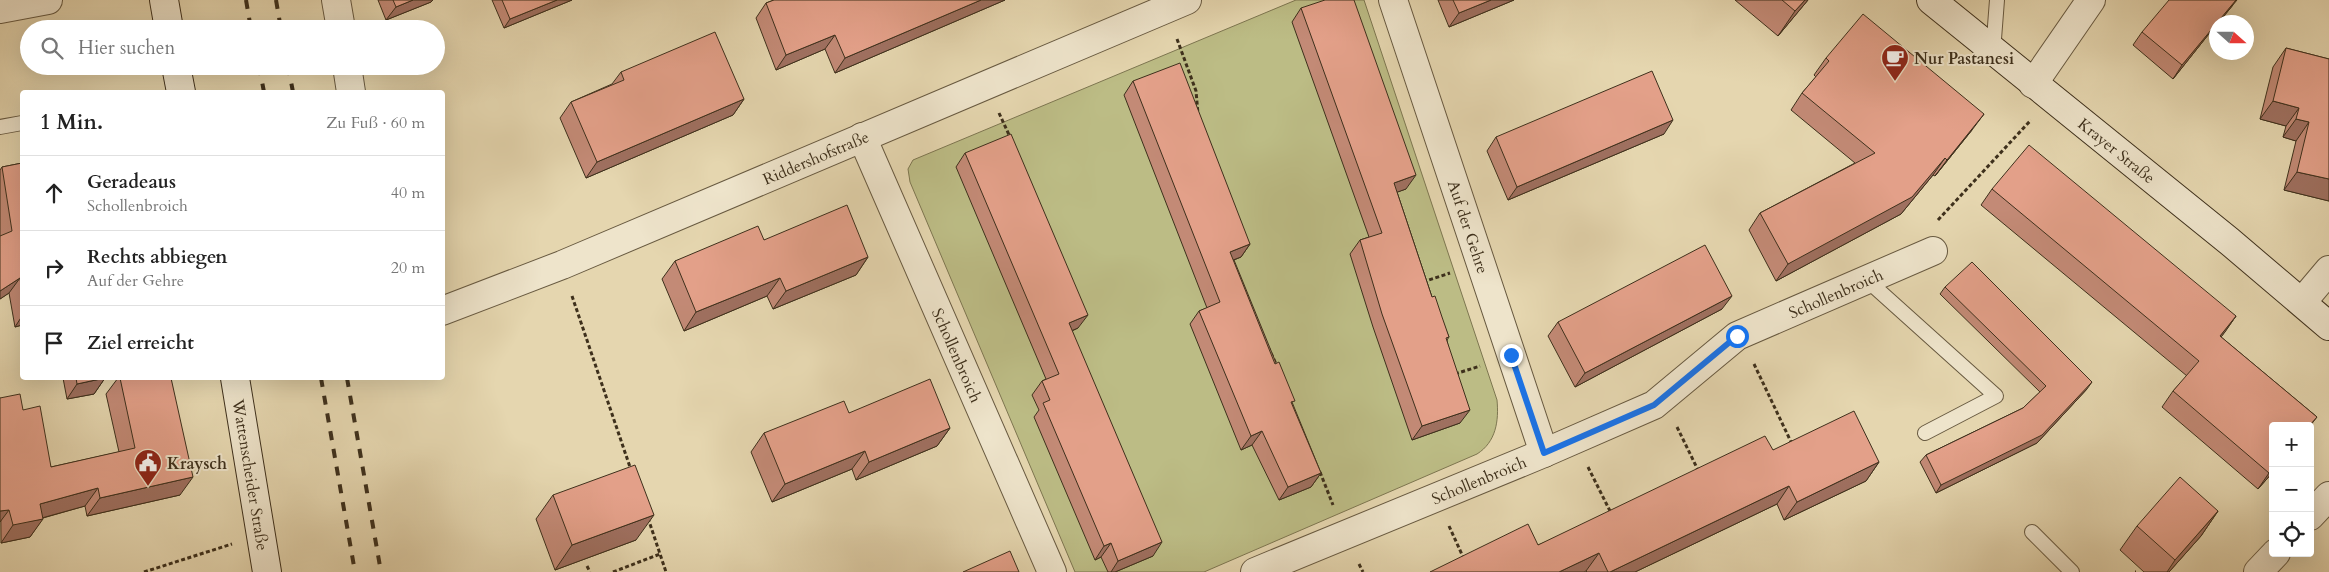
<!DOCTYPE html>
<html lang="de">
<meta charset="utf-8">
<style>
:root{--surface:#fff;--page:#f2f2f2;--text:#222;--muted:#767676;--line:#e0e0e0}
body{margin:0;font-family:Cardo,serif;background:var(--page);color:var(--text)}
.controls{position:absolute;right:15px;bottom:15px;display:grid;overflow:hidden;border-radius:5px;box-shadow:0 5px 20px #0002}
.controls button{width:45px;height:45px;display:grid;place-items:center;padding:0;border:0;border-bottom:1px solid var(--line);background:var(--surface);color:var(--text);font:25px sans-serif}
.compass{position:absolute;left:2209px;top:15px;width:45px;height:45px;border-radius:50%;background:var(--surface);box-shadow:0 5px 20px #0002;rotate:111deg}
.stop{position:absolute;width:15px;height:15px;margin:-11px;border:4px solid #1a73e8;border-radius:50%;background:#fff}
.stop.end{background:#1a73e8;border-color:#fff;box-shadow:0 1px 5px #0008}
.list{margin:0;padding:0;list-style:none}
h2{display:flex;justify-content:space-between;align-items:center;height:65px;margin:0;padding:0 20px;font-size:21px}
h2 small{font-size:16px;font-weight:400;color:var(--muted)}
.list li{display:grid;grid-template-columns:32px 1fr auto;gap:15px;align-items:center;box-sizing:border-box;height:75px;padding:0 20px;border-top:1px solid var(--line)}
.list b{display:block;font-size:19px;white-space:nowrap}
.list p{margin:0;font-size:16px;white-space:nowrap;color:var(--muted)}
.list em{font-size:16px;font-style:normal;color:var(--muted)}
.icon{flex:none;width:28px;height:28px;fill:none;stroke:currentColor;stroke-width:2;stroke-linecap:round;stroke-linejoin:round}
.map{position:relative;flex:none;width:2329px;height:572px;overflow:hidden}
.search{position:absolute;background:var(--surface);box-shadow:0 5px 20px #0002;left:20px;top:20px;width:425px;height:55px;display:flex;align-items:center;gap:12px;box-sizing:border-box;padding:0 18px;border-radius:28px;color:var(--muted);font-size:19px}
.panel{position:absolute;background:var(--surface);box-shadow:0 5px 20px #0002;left:20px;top:90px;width:425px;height:290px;border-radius:5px}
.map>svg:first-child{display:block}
.green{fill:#bcbc85;stroke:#7d7650}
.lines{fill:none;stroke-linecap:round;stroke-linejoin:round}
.service-casing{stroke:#685a41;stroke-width:16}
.minor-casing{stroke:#685a41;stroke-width:30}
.secondary-casing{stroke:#3e301c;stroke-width:30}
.path{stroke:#3e301c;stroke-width:3;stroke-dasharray:4 2.5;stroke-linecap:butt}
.service{stroke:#eee4cb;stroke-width:14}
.minor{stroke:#eee4cb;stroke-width:28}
.secondary{stroke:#eee4cb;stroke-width:28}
.rail{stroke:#3e301c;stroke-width:4;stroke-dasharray:9 9;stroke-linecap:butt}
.wall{fill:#c38a76;stroke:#3e301c}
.shaded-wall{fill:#9f7060;stroke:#3e301c}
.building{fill:#e3a089;stroke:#3e301c}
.route{stroke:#1a73e8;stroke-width:6}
.labels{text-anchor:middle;stroke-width:4;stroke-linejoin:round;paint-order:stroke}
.poi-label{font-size:16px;font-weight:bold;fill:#3e301c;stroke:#eee4cb;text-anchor:start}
.street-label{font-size:16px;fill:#3e301c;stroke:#eee4cb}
</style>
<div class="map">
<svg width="2329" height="572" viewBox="0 0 2329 572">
<rect width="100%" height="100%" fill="#e5d6af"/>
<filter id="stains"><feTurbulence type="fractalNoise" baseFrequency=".004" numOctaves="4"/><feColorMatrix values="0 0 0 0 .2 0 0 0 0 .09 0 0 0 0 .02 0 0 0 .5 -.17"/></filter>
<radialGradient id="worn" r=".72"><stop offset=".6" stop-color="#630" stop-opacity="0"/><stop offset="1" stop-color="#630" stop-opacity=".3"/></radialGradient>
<path class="green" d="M1296,0H1364L1497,400C1499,421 1496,442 1477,454L1204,572H1075L910,182L908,169L913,160Z"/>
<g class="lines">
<defs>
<g id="service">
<path d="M1993,52L1997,0"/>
<path d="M0,127L22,123"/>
<path d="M1867,280L1996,396L1925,433"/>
<path d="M2032,532L2072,572"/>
</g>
<g id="minor">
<path d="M336,0L341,29"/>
<path id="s1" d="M1393,0L1544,453"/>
<path d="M0,9L48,0"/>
<path d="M347,66L351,92"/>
<path d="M2033,84L2091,0"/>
<path id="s2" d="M862,137L1052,572"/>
<path d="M2302,302L2329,270"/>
<path id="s3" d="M442,311L562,265L1187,0"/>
<path d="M2310,516L2329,496"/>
<path id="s4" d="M1255,572L1544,453L1654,405L1737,336L1933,251"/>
<path d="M2258,572L2276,553"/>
</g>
<g id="secondary">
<path d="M164,0L169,29"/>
<path id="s5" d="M1931,0L2229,241L2329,326"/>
<path d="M176,66L181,92"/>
<path id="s6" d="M235,378L267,572"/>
</g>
</defs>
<use href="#service" class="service-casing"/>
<use href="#minor" class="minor-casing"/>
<use href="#secondary" class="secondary-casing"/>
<g class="path">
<path d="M1177,39L1196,91L1198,114"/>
<path d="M999,113L1010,137"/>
<path d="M1938,220L2031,120"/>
<path d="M1423,282L1450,273"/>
<path d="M572,296L631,470"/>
<path d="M1267,349H1269L1277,366"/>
<path d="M1754,364L1792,444"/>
<path d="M1455,374L1480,366"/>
<path d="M1677,427L1698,470"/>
<path d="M1588,467L1611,513"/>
<path d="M1320,472L1333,505"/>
<path d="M648,518L666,572"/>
<path d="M1449,526L1464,559"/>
<path d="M1359,564L1363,572"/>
<path d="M587,566L590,572"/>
<path d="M144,572L232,544"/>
<path d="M613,572L660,554"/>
<path d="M2135,572H2136"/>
</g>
<use href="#service" class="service"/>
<use href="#minor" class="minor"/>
<use href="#secondary" class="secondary"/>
<g class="rail">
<path d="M246,0L251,29"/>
<path d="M276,0L281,29"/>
<path d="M259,66L264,92"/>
<path d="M288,66L293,92"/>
<path d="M321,378L355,572"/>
<path d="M347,378L381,572"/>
</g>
</g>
<g class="wall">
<path d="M378,0H433L431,2L386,20Z"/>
<path d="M492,0H572L504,28Z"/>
<path d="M774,0H1005L835,73L825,49L776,70L756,18L766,3Z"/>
<path d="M1438,0H1514L1449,27Z"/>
<path d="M1735,0H1808L1778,36Z"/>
<path d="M2233,5L2219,22H2216V25L2173,79L2133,45L2142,32Z"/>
<path d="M1301,8L1406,189L1397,192L1432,297L1449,337L1447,340L1460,423L1412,440L1373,327L1350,254L1360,240L1369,237L1292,22Z"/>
<path d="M2286,48L2329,59V201L2284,190L2296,141L2283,137L2286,126L2260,119L2273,67Z"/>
<path d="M1826,58L1972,130L1935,176L1933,175L1901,214L1776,281L1749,230L1760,213L1855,163L1791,110L1802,93L1816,77L1814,75Z"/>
<path d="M621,72L744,99L733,115L586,178L560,118L571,102L612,84Z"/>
<path d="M1133,81L1250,244L1241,257L1234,260L1321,473L1311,487L1279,500L1252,445L1241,450L1190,324L1199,311L1207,308L1124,95Z"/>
<path d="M1664,134L1508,200L1487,151L1496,137Z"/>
<path d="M965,153L1078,328L1072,331L1153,556L1115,572H1108L1101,557L1095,560L1034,417L1039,410L1032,395L1042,381L1046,379L956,167Z"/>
<path d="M22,163V325L15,327L9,293L0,299V170L2,167Z"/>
<path d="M1992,189L2236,316L2221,337L2317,417L2310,426H2273V472L2258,489L2162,407L2173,391L2187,376L1981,205Z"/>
<path d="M764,240L868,257L856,275L773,309L767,296L684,331L662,279L675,261Z"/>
<path d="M1945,287L2087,389L2037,443L1936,493L1920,462L1926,455L2023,408L2040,392L1940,294Z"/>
<path d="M1722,309L1575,387L1548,336L1558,322Z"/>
<path d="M63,378H105L94,394L67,399Z"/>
<path d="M118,378H171L180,495L87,516L85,506L43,518L30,537L1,543L0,398L23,410L51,467L119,452L106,394Z"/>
<path d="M849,413L950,428L937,446L856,480L852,469L772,502L751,452L764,433Z"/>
<path d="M1773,450L1879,462L1866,481L1784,520L1777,504L1635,572H1587L1586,571L1538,545Z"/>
<path d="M553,495L636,540L555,570L536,519Z"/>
<path d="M2218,511L2201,536L2169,572H2144L2120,550L2137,526Z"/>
</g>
<g class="shaded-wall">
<path d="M413,0H433L431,2L386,20L396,7Z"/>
<path d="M557,0H572L504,28L510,19Z"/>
<path d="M981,0H1005L835,73L845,58Z"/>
<path d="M1491,0H1514L1449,27L1459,13Z"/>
<path d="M1805,0H1808L1778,36L1795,11Z"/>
<path d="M2236,0H2237L2219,22H2217Z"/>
<path d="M2216,23V25L2173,79L2182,65Z"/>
<path d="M835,35L825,49L776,70L786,55Z"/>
<path d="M744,99L733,115L586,178L597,162Z"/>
<path d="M2273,101L2299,108L2286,126L2260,119Z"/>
<path d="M1984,114L1972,130L1935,176L1947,160Z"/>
<path d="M2296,119L2309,122L2296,141L2283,137Z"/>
<path d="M1673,120L1664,134L1508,200L1517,187Z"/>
<path d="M1945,158L1933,175L1901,214L1776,281L1788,264Z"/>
<path d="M2297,172L2329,179V201L2284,190Z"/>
<path d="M1416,175L1406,189L1384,197L1394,183Z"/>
<path d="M1250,244L1241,257L1220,265L1230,252Z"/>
<path d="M868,257L856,275L773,309L786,291Z"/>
<path d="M20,278L9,293L0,299V291Z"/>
<path d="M780,278L767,296L684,331L696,312Z"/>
<path d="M1732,296L1722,309L1575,387L1585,373Z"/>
<path d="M1088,315L1078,328L1059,336L1069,323Z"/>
<path d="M22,316V325L15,327Z"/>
<path d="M2236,316L2225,332L2209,352L2220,336Z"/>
<path d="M105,378L94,394L67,399L77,384Z"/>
<path d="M2092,382L2087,389L2037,443L1936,493L1941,485Z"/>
<path d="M1470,410L1460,423L1412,440L1422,426Z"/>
<path d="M950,428L937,446L856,480L869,462Z"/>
<path d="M1262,431L1252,445L1241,450L1251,436Z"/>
<path d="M865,451L852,469L772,502L785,484Z"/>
<path d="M1879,462L1866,481L1784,520L1797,502Z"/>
<path d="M2273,469V472L2258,489L2269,473Z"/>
<path d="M1321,473L1311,487L1279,500L1288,487Z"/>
<path d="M193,477L180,495L87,516L100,498Z"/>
<path d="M1789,486L1777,504L1635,572H1610Z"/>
<path d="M98,488L85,506L31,521L43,519L30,537L1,543L13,525L40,504Z"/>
<path d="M9,510L0,522V511Z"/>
<path d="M2218,511L2201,536L2169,572H2167L2175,560Z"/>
<path d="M654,515L636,540L555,570L572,545Z"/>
<path d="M1162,542L1153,556L1115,572H1111L1118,561Z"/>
<path d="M1111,543L1101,557L1095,560L1104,546Z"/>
<path d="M1599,553L1586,571L1584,572H1559Z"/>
</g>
<g class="building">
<path d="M393,0H413L396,7Z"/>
<path d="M502,0H557L510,19Z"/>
<path d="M774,0H981L845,58L835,35L786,55L766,3Z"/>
<path d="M1325,0H1354L1416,175L1394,183L1432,297L1435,296L1442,317L1449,337L1446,338L1470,410L1422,426L1382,314L1360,240L1382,233L1301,8Z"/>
<path d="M1453,0H1491L1459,13Z"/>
<path d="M1782,0H1805L1795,11Z"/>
<path d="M2169,0H2236L2182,65L2142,32Z"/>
<path d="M1863,14L1984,114L1947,160L1945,158L1912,197L1788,264L1760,213L1875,153L1802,93L1829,61L1826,58Z"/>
<path d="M715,32L744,99L597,162L571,102L624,80L621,72Z"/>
<path d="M2286,48L2329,59V179L2297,172L2309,122L2296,119L2299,108L2273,101Z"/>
<path d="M1180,63L1250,244L1230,252L1275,364L1279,362L1295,401L1291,402L1321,473L1288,487L1262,431L1251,436L1199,311L1220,302L1133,81Z"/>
<path d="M1652,71L1673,120L1517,187L1496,137Z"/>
<path d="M1011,134L1088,315L1069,323L1162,542L1118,561L1111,543L1104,546L1043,403L1050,400L1042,381L1059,374L965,153Z"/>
<path d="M2029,145L2236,316L2220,336L2317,417L2309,426H2273V469L2269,473L2173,391L2199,361L1992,189Z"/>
<path d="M22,163V294L20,278L0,291V236L12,231L2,167Z"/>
<path d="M847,205L868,257L786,291L780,278L696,312L675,261L758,226L764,240Z"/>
<path d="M1705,245L1732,296L1585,373L1558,322Z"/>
<path d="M1972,262L2092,382L2042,435L1941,485L1926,455L2023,408L2046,386L1945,287Z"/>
<path d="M76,378H105L77,384Z"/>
<path d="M120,378H171L193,477L100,498L98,488L40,504L43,519L13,525L9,510L0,511V398L20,394L23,410L40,406L51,467L135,448Z"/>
<path d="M930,379L950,428L869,462L865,451L785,484L764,433L844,401L849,413Z"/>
<path d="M1854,411L1879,462L1797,502L1789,486L1610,572H1608L1599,553L1559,572H1430L1528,524L1538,545L1765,436L1773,450Z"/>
<path d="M635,465L654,515L572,545L553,495Z"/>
<path d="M2180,477L2218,511L2175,560L2137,526Z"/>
<path d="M1010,551L1019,572H963Z"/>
</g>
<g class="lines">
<path class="route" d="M1511,355L1544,453L1654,405L1737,336"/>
</g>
<defs>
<symbol id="cafe-pin" viewBox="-11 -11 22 30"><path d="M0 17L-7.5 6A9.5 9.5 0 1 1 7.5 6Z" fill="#8f2418" stroke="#eee4cb"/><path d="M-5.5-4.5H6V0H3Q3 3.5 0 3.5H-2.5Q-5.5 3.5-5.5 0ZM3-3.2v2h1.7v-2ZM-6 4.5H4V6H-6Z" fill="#fff"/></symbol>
<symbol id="civic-pin" viewBox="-11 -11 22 30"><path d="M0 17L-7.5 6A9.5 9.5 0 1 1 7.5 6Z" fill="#8f2418" stroke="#eee4cb"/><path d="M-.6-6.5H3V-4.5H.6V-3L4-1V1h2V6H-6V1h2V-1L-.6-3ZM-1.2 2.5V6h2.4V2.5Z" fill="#fff"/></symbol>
</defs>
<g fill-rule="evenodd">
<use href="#cafe-pin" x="1879" y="42" width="32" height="43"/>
<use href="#civic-pin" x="132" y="447" width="32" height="43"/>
</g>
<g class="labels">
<g class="poi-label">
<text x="1914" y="64">Nur Pastanesi</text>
<text x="167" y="469">Kraysch</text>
</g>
<g class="street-label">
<text dy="6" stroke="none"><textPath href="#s5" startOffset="239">Krayer Straße</textPath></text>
<text dy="6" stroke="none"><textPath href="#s3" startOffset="404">Riddershofstraße</textPath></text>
<text dy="6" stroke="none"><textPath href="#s1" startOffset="239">Auf der Gehre</textPath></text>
<text dy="6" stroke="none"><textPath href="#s4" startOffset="648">Schollenbroich</textPath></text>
<text dy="6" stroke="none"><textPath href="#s2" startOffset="238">Schollenbroich</textPath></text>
<text dy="6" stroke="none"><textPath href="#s6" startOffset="98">Wattenscheider Straße</textPath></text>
<text dy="6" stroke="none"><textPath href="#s4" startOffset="242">Schollenbroich</textPath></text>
</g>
</g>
<rect width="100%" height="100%" filter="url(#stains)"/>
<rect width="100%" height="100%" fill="url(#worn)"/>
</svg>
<div class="controls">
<button>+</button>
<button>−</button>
<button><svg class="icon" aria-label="locate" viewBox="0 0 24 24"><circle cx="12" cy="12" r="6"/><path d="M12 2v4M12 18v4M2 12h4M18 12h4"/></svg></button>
</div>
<svg class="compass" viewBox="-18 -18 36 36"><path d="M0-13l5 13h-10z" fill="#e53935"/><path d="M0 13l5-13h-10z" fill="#767676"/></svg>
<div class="stop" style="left:1737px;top:336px"></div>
<div class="stop end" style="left:1511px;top:355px"></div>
<div class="search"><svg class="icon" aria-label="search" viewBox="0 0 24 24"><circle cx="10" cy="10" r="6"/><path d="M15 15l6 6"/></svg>Hier suchen</div>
<section class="panel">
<h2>1 Min.<small>Zu Fuß · 60 m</small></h2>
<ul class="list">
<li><svg class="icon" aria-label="ahead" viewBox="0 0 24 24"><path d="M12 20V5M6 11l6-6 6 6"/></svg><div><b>Geradeaus</b><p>Schollenbroich</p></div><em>40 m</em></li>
<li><svg class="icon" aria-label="right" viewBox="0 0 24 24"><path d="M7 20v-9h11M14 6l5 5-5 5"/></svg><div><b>Rechts abbiegen</b><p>Auf der Gehre</p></div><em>20 m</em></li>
<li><svg class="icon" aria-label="arrive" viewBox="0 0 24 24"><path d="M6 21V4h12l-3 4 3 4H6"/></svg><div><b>Ziel erreicht</b></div></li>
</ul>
</section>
</div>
